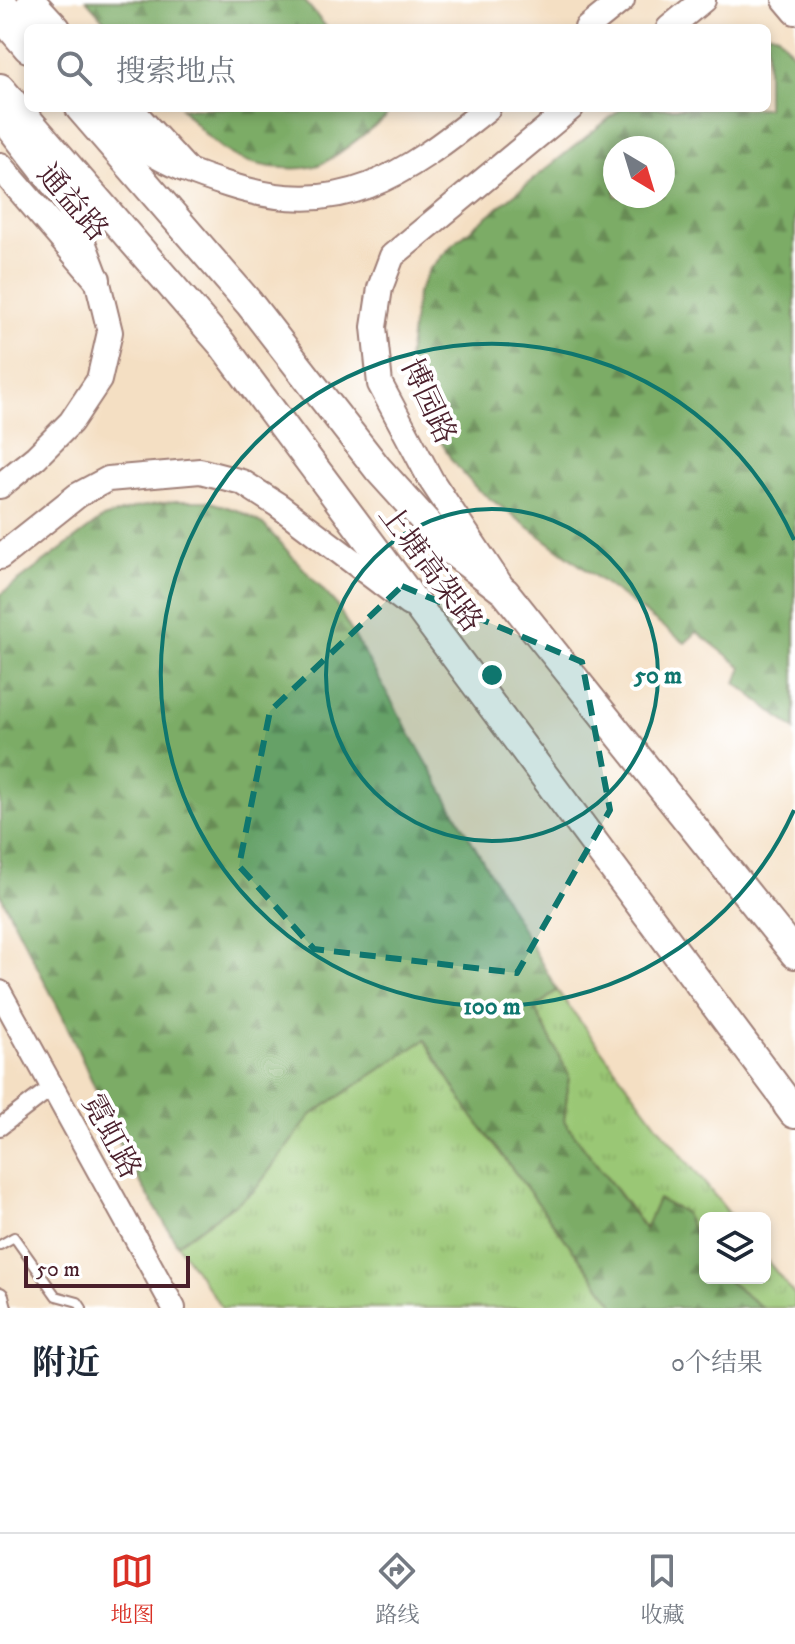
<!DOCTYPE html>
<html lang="zh">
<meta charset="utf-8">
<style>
:root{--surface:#fff;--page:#f6f6f7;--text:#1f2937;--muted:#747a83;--line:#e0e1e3;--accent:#d93025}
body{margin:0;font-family:"IM FELL DW Pica","Noto Serif SC",serif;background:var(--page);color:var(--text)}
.controls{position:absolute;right:24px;bottom:24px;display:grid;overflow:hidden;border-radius:12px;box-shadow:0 4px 12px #0003}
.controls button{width:72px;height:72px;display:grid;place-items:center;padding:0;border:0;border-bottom:2px solid var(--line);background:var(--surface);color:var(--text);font:40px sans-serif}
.compass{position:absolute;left:603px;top:136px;width:72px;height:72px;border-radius:50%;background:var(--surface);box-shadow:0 4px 12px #0003;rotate:142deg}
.scale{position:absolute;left:24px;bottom:20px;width:166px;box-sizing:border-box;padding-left:8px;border:4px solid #4a1f2b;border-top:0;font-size:22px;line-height:28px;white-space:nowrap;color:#4a1f2b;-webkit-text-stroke:6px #fff;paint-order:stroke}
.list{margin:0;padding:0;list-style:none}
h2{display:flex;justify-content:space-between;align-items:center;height:104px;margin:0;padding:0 32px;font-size:34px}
h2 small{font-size:26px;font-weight:400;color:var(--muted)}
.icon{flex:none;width:44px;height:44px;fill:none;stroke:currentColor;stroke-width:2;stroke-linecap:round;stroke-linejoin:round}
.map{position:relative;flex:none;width:795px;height:1308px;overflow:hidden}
.search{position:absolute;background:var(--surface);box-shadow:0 4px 12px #0003;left:24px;right:24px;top:24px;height:88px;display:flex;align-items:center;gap:20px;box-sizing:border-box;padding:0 28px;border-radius:12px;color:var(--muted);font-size:30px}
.sheet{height:224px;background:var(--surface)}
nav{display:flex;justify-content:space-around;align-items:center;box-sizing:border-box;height:112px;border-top:2px solid var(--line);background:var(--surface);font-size:22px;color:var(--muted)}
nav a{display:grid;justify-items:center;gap:4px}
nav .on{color:var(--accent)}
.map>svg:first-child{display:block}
.grass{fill:url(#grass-tufts);stroke:#727350;stroke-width:2}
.forest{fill:url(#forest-firs);stroke:#626648;stroke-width:2;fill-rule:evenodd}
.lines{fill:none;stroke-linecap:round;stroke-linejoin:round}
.service-casing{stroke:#9f7f77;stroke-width:12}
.minor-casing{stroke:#9f7f77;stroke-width:20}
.tertiary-casing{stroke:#9f7f77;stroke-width:26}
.secondary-casing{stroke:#9f7f77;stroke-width:28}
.primary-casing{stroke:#9f7f77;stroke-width:30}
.trunk-casing{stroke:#9f7f77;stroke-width:32}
.motorway-casing{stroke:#9f7f77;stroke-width:36}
.service{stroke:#fff;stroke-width:8}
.minor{stroke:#fff;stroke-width:16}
.tertiary{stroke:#fff;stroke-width:22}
.secondary{stroke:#fff;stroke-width:24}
.primary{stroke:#fff;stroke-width:26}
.trunk{stroke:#fff;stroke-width:28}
.motorway{stroke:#fff;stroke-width:32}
.marked{fill:#0f766e;fill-opacity:0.2;stroke:#0f766e;stroke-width:6;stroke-dasharray:16 10;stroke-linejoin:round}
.ring{fill:none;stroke:#0f766e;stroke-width:4}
.labels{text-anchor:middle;stroke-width:8;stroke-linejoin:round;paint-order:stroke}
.street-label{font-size:30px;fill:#4a1f2b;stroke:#fff}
.centre{fill:#0f766e;stroke:#fff;stroke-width:4}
.ring-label{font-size:24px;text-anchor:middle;font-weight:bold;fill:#0f766e;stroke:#fff;stroke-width:8;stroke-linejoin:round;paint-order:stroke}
</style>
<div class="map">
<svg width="795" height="1308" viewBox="0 0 795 1308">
<defs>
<pattern id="grass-tufts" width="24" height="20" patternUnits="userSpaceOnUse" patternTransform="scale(2)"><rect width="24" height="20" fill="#9ac774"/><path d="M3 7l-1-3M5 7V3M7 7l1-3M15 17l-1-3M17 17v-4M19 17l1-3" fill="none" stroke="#86aa65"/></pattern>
<pattern id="forest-firs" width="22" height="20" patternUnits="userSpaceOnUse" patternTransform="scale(2)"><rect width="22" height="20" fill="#7bac66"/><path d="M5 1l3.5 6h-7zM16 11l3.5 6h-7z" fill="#678b54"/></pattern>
</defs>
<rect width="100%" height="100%" fill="#fff"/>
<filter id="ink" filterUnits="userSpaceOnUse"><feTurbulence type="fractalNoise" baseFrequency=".0125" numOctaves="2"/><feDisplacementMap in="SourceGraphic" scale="16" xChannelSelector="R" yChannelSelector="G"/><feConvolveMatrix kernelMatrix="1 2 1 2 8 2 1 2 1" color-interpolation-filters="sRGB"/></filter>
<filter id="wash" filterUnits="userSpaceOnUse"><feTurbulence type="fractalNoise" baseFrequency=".006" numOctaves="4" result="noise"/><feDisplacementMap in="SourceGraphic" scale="32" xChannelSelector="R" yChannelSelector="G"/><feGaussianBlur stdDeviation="1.8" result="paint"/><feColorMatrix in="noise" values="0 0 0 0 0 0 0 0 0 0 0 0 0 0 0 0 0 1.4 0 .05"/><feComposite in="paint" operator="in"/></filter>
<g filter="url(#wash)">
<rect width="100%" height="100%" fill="#f4dfc3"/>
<g class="grass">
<path d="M557,990L658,1126L733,1218H705V1255L684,1212L659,1200L646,1229L564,1121L569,1075L535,1009Z"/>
<path d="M425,1039L468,1110L617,1308H222L177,1244L254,1191L311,1115Z"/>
<path d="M765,1258L795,1295V1308H763L724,1278H765Z"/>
</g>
<g class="forest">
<path d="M86,0H304L327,28H111Z"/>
<path d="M767,32L778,35L795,56V730L736,683L742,667L697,632L685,643L477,489L452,461L437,434L415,390L408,358L417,294L429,270L454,243L622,108H767ZM615,148H663V196H615Z"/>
<path d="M181,108H390L385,118C366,132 346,150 325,162C313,169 297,169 283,168C232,165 214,145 181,108Z"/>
<path d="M175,501H207L239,511L263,524L336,604L557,990L535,1009L569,1075L564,1121L645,1229L658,1199L684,1212L705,1255V1278H724L763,1308H617L468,1110L425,1040L311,1115L254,1191L177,1244L129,1163L63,1017L0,894V595L103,518L134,508Z"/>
</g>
</g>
<g filter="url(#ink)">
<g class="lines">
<defs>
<path id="service" d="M0,1245L14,1237L56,1296L78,1302L82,1308"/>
<g id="minor">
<path d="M0,1127L52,1087"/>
<path d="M0,1296L3,1308"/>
</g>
<g id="tertiary">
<path d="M784,0L795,13"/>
<path d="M0,992L174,1308"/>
</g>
<g id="secondary">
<path d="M0,0L32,28"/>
<path d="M587,28L622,0"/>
<path d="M669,28L703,0"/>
<path d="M108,108C121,122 135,141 150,152C174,167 203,177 229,185C341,221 403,176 488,108"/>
<path d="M0,117L69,205L97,279L110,332L99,380L71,422L36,457L0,486"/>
<path d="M0,557L78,495L108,479L200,471L242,482L278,505L409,604"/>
<path d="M500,584L431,480L380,384L374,327L380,288L392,256L571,108"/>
</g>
<g id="primary">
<path d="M31,0L57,28"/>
<path d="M129,108L184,168"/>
<path d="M0,166L97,279"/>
</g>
<g id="trunk">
<path d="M0,15L28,48"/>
<path d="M0,88L222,344L789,1104"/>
<path d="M80,108L249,303L378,469L453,552L505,592L795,954"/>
</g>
<path id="motorway" d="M789,1104L795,1112"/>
</defs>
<use href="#service" class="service-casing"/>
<use href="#minor" class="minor-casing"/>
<use href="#tertiary" class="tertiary-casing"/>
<use href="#secondary" class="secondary-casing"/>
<use href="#primary" class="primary-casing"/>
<use href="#trunk" class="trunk-casing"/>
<use href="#motorway" class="motorway-casing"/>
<use href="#service" class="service"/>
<use href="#minor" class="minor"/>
<use href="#tertiary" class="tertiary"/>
<use href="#secondary" class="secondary"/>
<use href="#primary" class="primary"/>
<use href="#trunk" class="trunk"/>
<use href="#motorway" class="motorway"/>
</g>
</g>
<path class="marked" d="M402,586L582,662L610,810L517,973L314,949L239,866L270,711Z"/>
<g class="ring">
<circle cx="492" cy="675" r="166"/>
<path d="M794 810A331 331 0 1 1 794 540"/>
</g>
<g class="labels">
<g class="street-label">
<text transform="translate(73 202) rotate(49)" y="10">通益路</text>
<text transform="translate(429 401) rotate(65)" y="10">博园路</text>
<text transform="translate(431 568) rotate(53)" y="10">上塘高架路</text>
<text transform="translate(112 1136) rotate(62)" y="10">霓虹路</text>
</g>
</g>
<circle cx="492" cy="675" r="12" class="centre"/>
<g class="ring-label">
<text x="658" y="683">50 m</text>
<text x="492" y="1014">100 m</text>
</g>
</svg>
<div class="controls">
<button><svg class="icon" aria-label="layers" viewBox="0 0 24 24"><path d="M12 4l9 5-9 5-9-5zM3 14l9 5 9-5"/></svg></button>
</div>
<svg class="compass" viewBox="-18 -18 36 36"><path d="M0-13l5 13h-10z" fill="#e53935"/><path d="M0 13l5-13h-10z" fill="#747a83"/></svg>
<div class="scale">50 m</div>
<div class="search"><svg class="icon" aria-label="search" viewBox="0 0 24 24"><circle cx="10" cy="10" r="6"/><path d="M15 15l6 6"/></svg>搜索地点</div>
</div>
<section class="sheet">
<h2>附近<small>0个结果</small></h2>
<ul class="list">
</ul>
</section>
<nav>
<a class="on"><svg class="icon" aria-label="map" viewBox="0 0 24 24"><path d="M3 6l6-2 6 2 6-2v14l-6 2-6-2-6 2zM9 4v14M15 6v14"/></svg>地图</a>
<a><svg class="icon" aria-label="directions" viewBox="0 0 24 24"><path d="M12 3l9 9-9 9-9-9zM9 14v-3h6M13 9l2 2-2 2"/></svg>路线</a>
<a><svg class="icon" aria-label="saved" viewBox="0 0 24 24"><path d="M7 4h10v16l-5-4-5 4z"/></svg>收藏</a>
</nav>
